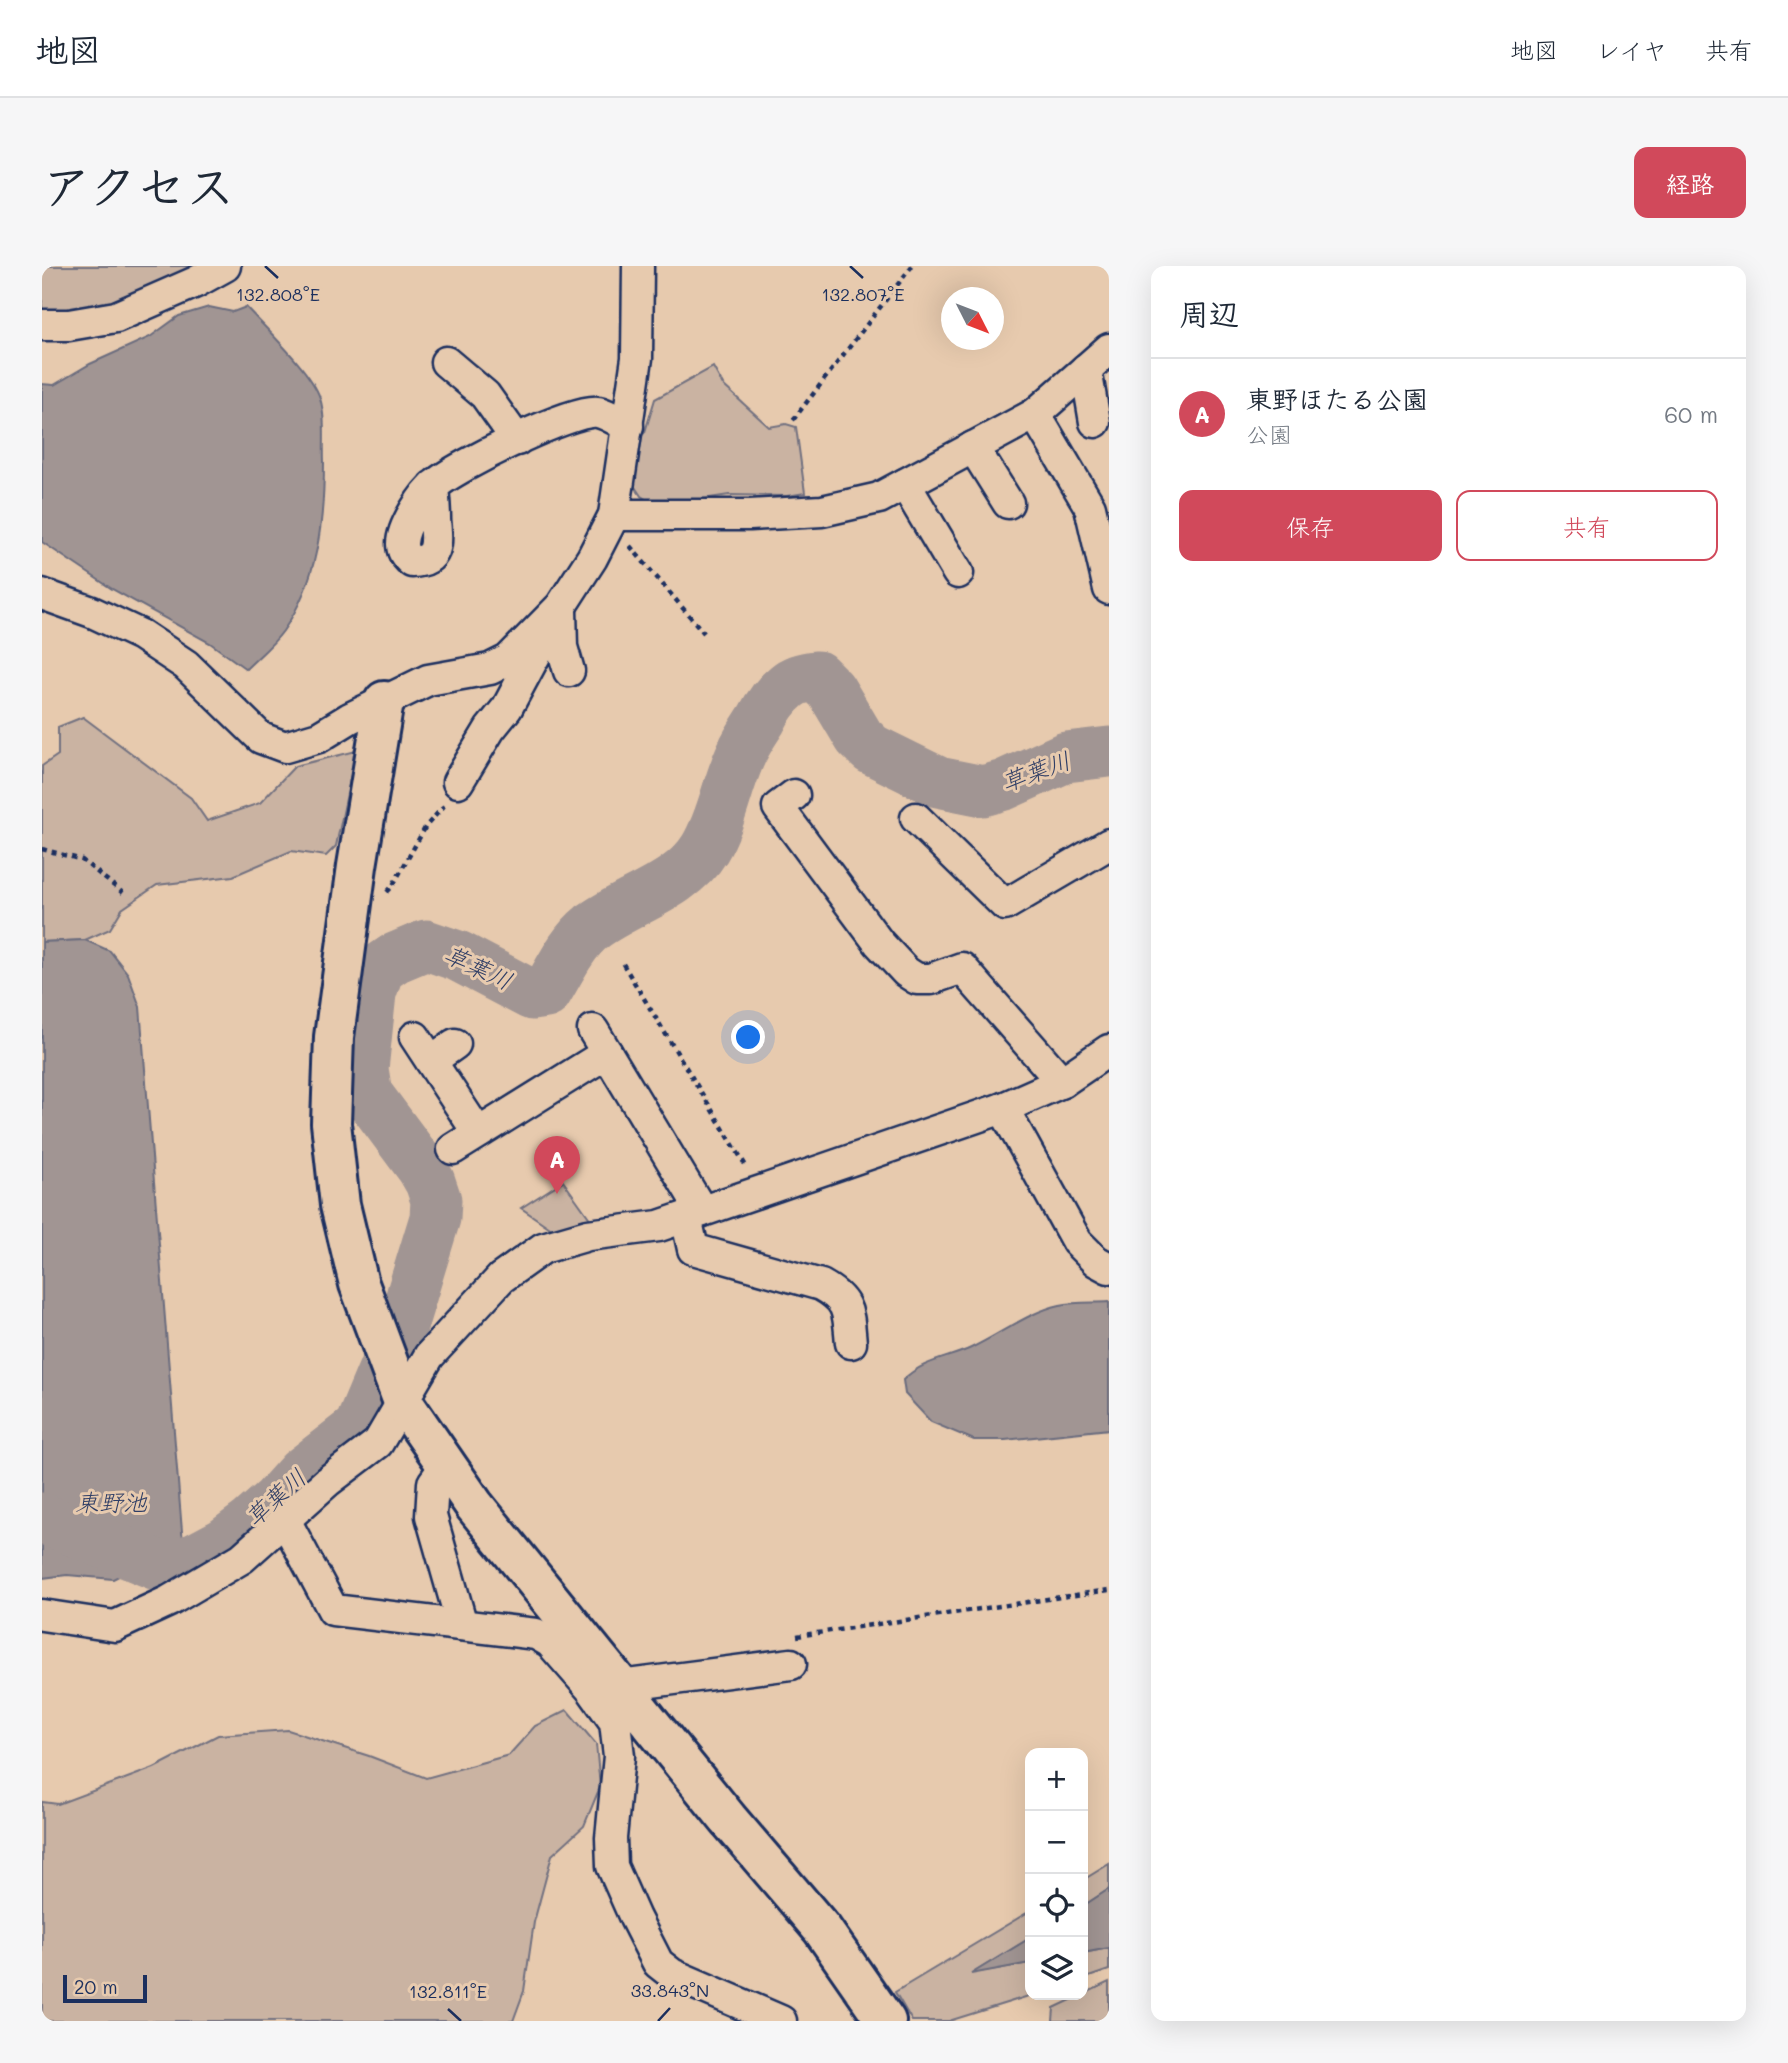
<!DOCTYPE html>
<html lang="ja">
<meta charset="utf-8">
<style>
:root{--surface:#fff;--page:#f6f6f7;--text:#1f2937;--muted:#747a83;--line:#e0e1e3;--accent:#d1495b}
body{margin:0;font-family:Mali,"Klee One",sans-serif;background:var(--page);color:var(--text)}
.controls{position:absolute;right:21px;bottom:21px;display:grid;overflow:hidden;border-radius:14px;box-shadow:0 7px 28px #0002}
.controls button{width:63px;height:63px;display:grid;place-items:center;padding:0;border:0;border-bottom:2px solid var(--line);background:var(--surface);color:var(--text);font:35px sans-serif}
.compass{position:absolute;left:899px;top:21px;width:63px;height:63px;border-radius:50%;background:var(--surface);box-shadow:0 7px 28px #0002;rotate:132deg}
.scale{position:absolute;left:21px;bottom:18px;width:84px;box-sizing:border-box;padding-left:7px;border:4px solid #1b2f5e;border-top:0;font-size:19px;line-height:24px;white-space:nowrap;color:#1b2f5e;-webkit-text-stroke:5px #e7caae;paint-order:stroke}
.you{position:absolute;left:707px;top:772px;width:24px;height:24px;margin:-18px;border:5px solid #fff;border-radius:50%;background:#1a73e8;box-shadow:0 0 0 10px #1a73e833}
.badge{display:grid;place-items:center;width:46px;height:46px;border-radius:50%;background:var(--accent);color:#fff;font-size:23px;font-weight:700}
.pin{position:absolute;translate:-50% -58px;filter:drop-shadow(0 2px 4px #0008)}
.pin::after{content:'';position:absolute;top:37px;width:24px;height:21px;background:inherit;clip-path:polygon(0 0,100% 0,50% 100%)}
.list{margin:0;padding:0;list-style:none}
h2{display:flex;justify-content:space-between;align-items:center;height:91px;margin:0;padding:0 28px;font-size:30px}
h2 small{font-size:23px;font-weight:400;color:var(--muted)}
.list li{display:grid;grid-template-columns:46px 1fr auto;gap:21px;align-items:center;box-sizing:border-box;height:112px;padding:0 28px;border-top:2px solid var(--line)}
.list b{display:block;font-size:26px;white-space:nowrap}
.list p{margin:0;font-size:23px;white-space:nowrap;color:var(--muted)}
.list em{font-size:23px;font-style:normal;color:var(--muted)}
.actions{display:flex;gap:14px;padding:21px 28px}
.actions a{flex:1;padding:16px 0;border:2px solid var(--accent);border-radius:14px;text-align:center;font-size:24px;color:var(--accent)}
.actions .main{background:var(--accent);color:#fff}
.icon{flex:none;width:38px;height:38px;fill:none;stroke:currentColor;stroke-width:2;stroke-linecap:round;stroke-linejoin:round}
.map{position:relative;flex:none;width:1067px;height:1755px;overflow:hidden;border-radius:14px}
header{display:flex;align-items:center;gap:42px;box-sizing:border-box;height:98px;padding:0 35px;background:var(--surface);border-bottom:2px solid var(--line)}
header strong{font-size:33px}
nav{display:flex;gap:38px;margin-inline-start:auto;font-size:24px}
.intro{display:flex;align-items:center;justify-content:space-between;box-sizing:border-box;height:168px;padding:0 42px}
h1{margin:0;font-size:49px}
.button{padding:18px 32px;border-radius:14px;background:var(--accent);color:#fff;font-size:24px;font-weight:700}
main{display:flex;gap:42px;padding:0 42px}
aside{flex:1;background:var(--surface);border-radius:14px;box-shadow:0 7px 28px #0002}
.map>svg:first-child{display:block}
.green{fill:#cab3a2;stroke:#727180;stroke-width:2}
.water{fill:#a19593;stroke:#6b6c7e;stroke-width:2}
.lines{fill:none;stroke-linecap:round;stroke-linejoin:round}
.river{stroke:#a19593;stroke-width:51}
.street-casing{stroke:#1b2f5e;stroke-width:35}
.secondary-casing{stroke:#1b2f5e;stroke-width:44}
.path{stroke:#1b2f5e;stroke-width:4.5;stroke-dasharray:5 5;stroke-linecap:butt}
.street{stroke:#e7caae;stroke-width:30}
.secondary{stroke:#e7caae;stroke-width:38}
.ticks{fill:none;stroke:#1b2f5e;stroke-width:2.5}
.labels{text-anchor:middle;stroke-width:6;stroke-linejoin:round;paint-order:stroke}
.water-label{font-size:24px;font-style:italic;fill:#2f3e66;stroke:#e7caae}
.ticks-label{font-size:18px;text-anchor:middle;fill:#1b2f5e;stroke:#e7caae;stroke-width:6;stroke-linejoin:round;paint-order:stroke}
</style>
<header>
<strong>地図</strong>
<nav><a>地図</a><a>レイヤ</a><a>共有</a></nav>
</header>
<div class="intro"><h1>アクセス</h1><a class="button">経路</a></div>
<main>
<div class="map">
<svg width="1067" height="1755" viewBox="0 0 1067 1755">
<rect width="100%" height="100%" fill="#e7caae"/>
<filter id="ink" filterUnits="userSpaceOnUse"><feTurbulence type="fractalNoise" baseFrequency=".0143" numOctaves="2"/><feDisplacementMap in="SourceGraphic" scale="14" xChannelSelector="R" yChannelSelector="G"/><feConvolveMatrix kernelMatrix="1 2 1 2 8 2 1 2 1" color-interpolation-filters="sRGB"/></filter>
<g filter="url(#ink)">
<g class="green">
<path d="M0,0H182L105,33L11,47H0Z"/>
<path d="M671,101L681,119L727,161L744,158L754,161L763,227L745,230L687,229L622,239L609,236L599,230L593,221L590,205L594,177L603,166L613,133Z"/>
<path d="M41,451L149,532L165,555L218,537L253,500L314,485L294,580L284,590L249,585L191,610L115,619L80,643L68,663L43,674L0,676V500L16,489V461Z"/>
<path d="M521,915L551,957L517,968L479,942Z"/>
<path d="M525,1444L554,1478L558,1521L542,1560L510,1589L492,1656L482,1725L471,1755H0V1536L16,1538L112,1502L176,1469L246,1464L327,1490L384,1512L467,1489L493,1460Z"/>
<path d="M1067,1598V1623L1041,1640V1614Z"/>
<path d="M988,1645V1672L931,1707L988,1697V1729H990L907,1755H870L853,1726Z"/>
<path d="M1067,1682V1704L1041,1713V1687Z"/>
<path d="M1067,1716V1755H1011L1012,1742Z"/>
</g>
<g class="water">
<path d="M167,41L191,46L204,41C224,63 270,106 278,132C284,152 281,176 282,196C282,255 276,315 241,365C231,379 216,391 204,403L168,377L70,323L0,276V118L12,119L48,98L108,71L137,50Z"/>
<path d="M43,674L68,685L86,708L98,741L141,1278L71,1313L25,1309L0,1312V676Z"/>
<path d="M1067,1036V1163L963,1174H932L889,1156L863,1128L861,1114C881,1094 905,1093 929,1082C959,1068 986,1046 1018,1039C1033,1036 1051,1037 1067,1036Z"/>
<path d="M1067,1623V1682L1041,1687V1640Z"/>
<path d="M988,1672V1697L929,1708Z"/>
</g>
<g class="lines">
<path class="river" d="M0,1252L117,1300L152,1293L182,1277L209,1257L234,1235L259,1207L317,1162L361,1057L393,952L394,934L388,916L380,902L325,828L321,803L329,727L337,703L353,692L384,679L416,690L490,729L504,727C518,704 529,678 550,661C586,634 639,622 663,582C681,552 685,517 700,486C705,475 712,465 719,454C725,442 734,429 745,420C753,413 764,411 775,410L789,424L817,471L829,483L896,516L941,525L962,519L1024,491L1067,486"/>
<defs>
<g id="street">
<path d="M0,59H27L74,51L154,16L183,0"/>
<path d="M404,96L443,129L475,174"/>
<path d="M1044,103L1053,156"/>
<path d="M993,148L1048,241L1067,323"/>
<path d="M931,181L966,237"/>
<path d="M863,218L916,307"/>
<path d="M391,220C392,231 393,243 393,254C395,276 398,295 370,296C364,291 360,286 360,278C360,261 381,228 394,218C415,200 531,142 556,146C566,148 577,156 586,160"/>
<path d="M572,249H708L780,245L837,232L993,148L1067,83"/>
<path d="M0,328L50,346L99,369L144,399L219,472L243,481L277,471L308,452L386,414L448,403L466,394L519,340L550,292L572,249L595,92L596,0"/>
<path d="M519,344L520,381L527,405"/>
<path d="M416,516L448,463L465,442L504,369"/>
<path d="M752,529L736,541L837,677L864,706L875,713H889L920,702L1020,816"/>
<path d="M874,552L963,639L1067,578"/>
<path d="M551,764L660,945"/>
<path d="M373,771L436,867"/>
<path d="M389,795L413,778"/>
<path d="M961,842L1035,976L1054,995L1067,1002"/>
<path d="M411,883L565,787"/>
<path d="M644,951L651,983L779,1019C808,1035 806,1046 809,1077"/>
<path d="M404,1199L391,1217L389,1250L420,1359"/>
<path d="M243,1254L291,1344L494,1368L508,1376L550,1424L573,1456L577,1490L569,1572L570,1600L593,1652L616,1697L630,1708L739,1755"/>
<path d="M0,1349L73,1360L127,1335L200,1292L286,1215L336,1177L387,1090L459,1012L501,982L546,969L617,960L961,842L1020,816L1067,784"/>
<path d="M578,1420L749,1398"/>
</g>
<path id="secondary" d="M342,435L315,600L292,771L289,857L298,939L317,1018L361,1136L432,1239L686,1553L780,1663L844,1755"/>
</defs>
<use href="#street" class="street-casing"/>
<use href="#secondary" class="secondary-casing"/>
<g class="path">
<path d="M751,154L870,0"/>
<path d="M588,280L662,367"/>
<path d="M0,583L40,594L81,627"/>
<path d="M345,626L350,621L384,560L402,540"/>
<path d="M581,698L704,900"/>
<path d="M755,1370L1067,1324"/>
</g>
<use href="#street" class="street"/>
<use href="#secondary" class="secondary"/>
</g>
</g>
<path class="ticks" d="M223,0L236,12M808,0L821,12M406,1743L419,1755M616,1755L628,1742"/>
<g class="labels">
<g class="water-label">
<text transform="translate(994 506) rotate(-20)" y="8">草葉川</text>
<text transform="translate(436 702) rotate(25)" y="8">草葉川</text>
<text transform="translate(234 1232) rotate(-42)" y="8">草葉川</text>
<text x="69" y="1245">東野池</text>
</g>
</g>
<g class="ticks-label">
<text x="236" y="35">132.808°E</text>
<text x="821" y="35">132.807°E</text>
<text x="628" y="1731">33.843°N</text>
<text x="406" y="1732">132.811°E</text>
</g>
</svg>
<div class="controls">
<button>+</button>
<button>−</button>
<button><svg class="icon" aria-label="locate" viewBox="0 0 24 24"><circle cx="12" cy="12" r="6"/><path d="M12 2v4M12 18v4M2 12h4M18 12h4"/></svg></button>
<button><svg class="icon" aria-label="layers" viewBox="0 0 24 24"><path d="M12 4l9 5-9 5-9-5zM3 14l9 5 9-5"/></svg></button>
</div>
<svg class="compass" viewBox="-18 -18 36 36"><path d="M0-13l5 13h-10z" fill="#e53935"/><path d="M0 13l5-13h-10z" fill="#747a83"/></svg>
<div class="scale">20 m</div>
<div class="you"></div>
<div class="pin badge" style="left:515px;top:928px">A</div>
</div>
<aside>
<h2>周辺<small></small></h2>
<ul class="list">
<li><span class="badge">A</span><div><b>東野ほたる公園</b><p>公園</p></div><em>60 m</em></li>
</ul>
<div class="actions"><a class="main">保存</a><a>共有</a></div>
</aside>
</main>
